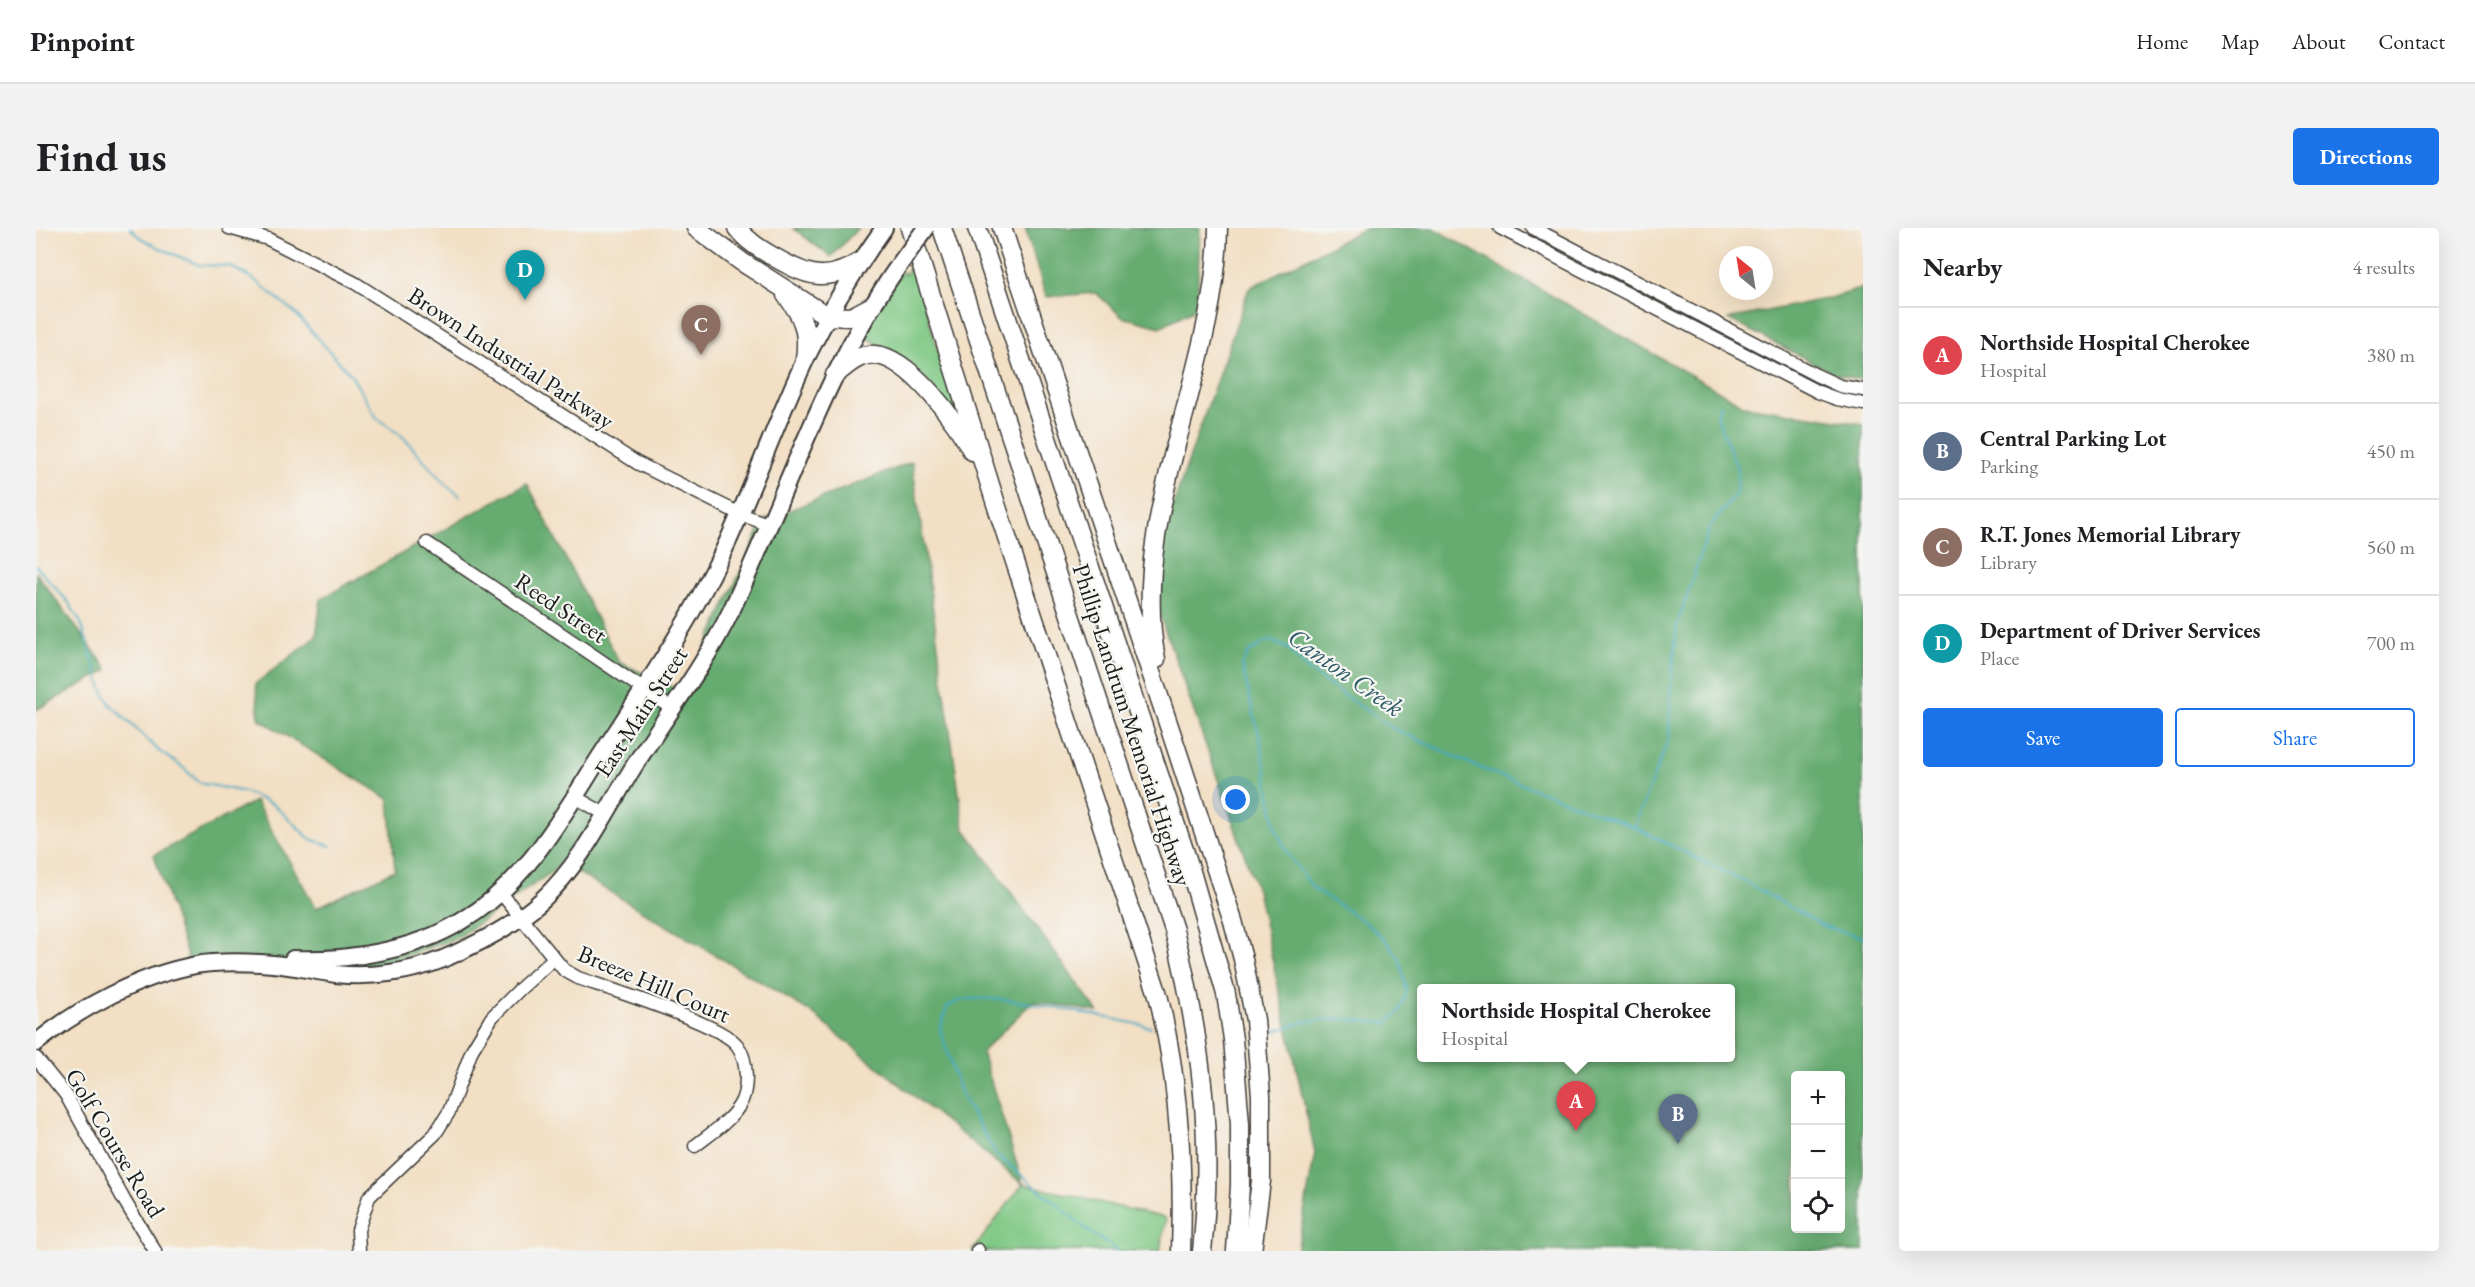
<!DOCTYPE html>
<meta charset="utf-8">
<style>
:root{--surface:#fff;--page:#f2f2f2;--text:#202124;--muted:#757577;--line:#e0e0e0;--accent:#1a73e8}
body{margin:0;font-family:"EB Garamond",serif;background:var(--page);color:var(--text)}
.controls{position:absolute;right:18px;bottom:18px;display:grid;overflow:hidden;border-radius:6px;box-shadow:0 6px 24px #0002}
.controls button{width:54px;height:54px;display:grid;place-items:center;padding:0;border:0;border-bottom:2px solid var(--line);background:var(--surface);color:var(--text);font:30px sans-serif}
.compass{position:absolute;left:1683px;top:18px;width:54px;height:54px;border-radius:50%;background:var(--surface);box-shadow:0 6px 24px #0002;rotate:330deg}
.you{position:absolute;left:1200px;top:572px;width:21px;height:21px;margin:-15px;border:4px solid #fff;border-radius:50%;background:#1a73e8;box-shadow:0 0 0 9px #1a73e833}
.badge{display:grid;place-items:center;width:39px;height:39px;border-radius:50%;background:var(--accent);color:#fff;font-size:20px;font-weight:700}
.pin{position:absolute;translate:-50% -50px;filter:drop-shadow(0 2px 3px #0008)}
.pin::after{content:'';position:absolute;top:32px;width:21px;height:18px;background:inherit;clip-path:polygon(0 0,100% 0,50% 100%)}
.popup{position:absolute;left:1381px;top:756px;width:318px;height:78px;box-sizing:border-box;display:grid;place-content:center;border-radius:6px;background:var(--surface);filter:drop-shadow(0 2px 4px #0005);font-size:20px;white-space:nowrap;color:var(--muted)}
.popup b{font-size:22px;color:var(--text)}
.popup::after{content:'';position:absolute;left:50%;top:100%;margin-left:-12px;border:12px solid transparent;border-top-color:var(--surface)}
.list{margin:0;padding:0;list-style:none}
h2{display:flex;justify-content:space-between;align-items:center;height:78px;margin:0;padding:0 24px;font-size:26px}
h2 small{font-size:20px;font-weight:400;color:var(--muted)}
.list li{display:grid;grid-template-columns:39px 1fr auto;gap:18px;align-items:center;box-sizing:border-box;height:96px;padding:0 24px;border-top:2px solid var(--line)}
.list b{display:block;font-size:22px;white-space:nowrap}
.list p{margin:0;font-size:20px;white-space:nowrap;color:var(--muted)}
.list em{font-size:20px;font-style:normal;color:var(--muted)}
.actions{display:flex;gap:12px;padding:18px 24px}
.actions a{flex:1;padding:14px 0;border:2px solid var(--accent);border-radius:6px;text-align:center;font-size:21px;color:var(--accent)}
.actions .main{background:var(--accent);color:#fff}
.icon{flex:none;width:33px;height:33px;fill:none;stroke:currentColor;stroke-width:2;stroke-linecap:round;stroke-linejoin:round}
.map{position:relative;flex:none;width:1827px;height:1023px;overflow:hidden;border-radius:6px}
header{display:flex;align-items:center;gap:36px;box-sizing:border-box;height:84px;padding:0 30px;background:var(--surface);border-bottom:2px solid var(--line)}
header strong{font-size:28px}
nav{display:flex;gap:33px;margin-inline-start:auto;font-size:21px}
.intro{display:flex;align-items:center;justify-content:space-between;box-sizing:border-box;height:144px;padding:0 36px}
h1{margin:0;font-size:42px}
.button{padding:15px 27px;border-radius:6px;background:var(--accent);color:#fff;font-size:21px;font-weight:700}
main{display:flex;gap:36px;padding:0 36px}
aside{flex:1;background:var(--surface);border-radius:6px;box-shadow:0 6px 24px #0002}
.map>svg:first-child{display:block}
.green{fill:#7ec783;stroke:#4d7250;stroke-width:1.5}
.forest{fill:#66ac71;stroke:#416446;stroke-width:1.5;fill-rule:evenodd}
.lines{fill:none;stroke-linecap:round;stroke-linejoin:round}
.stream{stroke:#43a8c3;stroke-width:2}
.minor-casing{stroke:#3c3935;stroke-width:15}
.major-casing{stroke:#3c3935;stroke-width:20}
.highway-casing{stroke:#3c3935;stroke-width:21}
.minor{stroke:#fff;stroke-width:12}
.major{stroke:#fff;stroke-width:16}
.highway{stroke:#fff;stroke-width:18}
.major-bridge-casing{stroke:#3c3935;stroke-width:20;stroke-linecap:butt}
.major-bridge{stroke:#fff;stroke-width:16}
.labels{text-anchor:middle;stroke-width:4.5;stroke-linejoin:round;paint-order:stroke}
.street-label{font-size:24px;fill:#1c1c1c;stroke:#f6f6f2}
.water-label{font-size:26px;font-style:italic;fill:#2e5b67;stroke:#f6f6f2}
</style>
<header>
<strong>Pinpoint</strong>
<nav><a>Home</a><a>Map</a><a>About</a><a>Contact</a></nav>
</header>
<div class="intro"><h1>Find us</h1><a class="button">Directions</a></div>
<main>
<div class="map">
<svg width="1827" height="1023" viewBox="0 0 1827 1023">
<rect width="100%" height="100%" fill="#f6f6f2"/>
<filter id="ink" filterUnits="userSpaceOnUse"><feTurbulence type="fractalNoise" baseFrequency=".0167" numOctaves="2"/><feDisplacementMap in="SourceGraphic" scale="12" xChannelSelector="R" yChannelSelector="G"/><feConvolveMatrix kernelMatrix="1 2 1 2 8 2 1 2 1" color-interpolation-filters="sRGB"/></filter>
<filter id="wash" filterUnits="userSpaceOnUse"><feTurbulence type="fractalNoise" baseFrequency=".008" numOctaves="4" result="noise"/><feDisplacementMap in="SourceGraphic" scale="24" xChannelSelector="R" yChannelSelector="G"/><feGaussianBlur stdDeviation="1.35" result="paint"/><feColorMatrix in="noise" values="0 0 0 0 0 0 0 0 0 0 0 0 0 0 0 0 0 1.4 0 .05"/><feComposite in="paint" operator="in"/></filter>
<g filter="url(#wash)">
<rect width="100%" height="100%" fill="#f2dfc4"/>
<g class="green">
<path d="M877,35L905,133L925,194L859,127L826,106L866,43L869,47Z"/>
<path d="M987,956L1130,990L1124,1023H936Z"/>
</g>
<g class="forest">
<path d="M757,0H822L795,29Z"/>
<path d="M989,0H1164L1161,80L1124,99L1086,89L1060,65L1010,69Z"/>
<path d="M1330,0H1397L1709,178L1827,196V1023H1261L1279,925L1221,662L1111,351L1213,60ZM1386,760H1694V830H1386ZM1760,848H1804V1000H1760Z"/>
<path d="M1827,60V152L1799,146L1692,91L1798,69Z"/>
<path d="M876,234L928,600L1062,784L997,773L946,824L987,956L773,783L524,634L520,641L421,710L311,749L155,739L118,627L219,573L280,680L359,642L353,571L223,491L220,455L280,409L285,371L491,255L583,434L649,465L728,292Z"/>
<path d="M0,345L72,442L0,482Z"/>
</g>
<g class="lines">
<g class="stream">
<path d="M94,0L102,8L121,19L163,37L193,38L216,50L258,84L315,147L341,190L367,209L410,257L424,268"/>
<path d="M0,338L33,375L45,395L66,461L74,476L124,524L145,538L164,555L209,564L238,577L274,611L295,618"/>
<path d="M1598,599L1633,510L1635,457L1641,397L1674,298L1700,266L1702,243L1681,188L1685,177"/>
<path d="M1237,804L1271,793L1302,791L1351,795L1364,783L1371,763L1364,732L1350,712L1326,692L1278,661L1253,628L1240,601L1225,516L1206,437L1213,424L1233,412L1251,420L1273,443L1356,500L1446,541L1598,599L1709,654L1790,699L1827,709"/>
<path d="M1082,1023L1054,1004L960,926L925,867L904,802L911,779C915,777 919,774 923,773C955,762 1075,791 1115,799"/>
</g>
</g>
</g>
<g filter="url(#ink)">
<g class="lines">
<defs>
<g id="minor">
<path d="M193,0L232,11L319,55L601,235L704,286L734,297"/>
<path d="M1464,0L1782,164L1801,171L1827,176"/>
<path d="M1497,0L1780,147L1804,158L1827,162"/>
<path d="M391,315L635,480"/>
<path d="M539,569L569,586"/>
<path d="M465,665L528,742L542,750C573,761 685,796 701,817C712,831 713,863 703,878C692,895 674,906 659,918"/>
<path d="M0,830L30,867L88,972L119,1023"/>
<path d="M323,1023L322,1002L333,969L399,906L413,884L436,822L456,789L484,761L517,731"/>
<path d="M941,1023L942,1022"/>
</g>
<g id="major">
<path d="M257,731C313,733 377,723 426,693C487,657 523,594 560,535C604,467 651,399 686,326C717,261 740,193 771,128C793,83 819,41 848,0"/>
<path d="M0,815C43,780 105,747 160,737C181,733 215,734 237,736C258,738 279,743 300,746C334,750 375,744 407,731C442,716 478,698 506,672C546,635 571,581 600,535C632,485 669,437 695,383C750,268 789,142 863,37"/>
</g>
<g id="highway">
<path d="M660,0L706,34L791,88L815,89L836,78"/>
<path d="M701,0C711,13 724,21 738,29C771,48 791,56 825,33"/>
<path d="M874,0L960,276L1122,767C1143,852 1148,936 1145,1023"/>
<path d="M906,0L1138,702C1165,809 1178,913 1166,1023"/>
<path d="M941,0L1154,640L1190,766L1197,811L1204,896V957L1200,1023"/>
<path d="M966,0L1134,501L1197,693L1207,731L1219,792L1225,868V953L1216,1023"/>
<path d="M750,67C767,88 773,104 769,131"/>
<path d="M799,147C810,138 823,125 839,127C873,129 921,194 936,223"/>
<path d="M1120,431C1092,291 1181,141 1182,0"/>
</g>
</defs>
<use href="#minor" class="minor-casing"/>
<use href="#major" class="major-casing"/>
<use href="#highway" class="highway-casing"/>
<use href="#minor" class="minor"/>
<use href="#major" class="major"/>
<use href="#highway" class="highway"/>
<defs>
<path id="major-bridge" d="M863,37L890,0"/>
</defs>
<use href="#major-bridge" class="major-bridge-casing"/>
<use href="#major-bridge" class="major-bridge"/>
</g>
</g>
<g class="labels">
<g class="street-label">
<text transform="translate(475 130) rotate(33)" y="8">Brown Industrial Parkway</text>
<text transform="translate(525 380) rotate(34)" y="8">Reed Street</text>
<text transform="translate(605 484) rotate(-57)" y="8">East Main Street</text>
<text transform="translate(1096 497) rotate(72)" y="8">Phillip Landrum Memorial Highway</text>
<text transform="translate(618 756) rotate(23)" y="8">Breeze Hill Court</text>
<text transform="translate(79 915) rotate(59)" y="8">Golf Course Road</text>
</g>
<g class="water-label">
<text transform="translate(1310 444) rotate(35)" y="9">Canton Creek</text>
</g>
</g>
</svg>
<div class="controls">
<button>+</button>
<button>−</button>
<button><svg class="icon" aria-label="locate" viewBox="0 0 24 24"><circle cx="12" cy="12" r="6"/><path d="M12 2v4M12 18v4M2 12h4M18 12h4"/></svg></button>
</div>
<svg class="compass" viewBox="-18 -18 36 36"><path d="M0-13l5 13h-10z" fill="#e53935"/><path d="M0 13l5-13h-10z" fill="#757577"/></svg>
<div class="you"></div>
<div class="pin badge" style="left:1540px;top:903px;background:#e0444e">A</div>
<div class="popup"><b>Northside Hospital Cherokee</b>Hospital</div>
<div class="pin badge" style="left:1642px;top:916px;background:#5c6f8a">B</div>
<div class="pin badge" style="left:665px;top:127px;background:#8d6e63">C</div>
<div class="pin badge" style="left:489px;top:72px;background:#0f9aa8">D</div>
</div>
<aside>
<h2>Nearby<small>4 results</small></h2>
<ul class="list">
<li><span class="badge" style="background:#e0444e">A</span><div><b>Northside Hospital Cherokee</b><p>Hospital</p></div><em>380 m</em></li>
<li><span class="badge" style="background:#5c6f8a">B</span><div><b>Central Parking Lot</b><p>Parking</p></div><em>450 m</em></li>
<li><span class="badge" style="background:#8d6e63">C</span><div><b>R.T. Jones Memorial Library</b><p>Library</p></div><em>560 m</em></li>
<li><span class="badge" style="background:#0f9aa8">D</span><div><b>Department of Driver Services</b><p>Place</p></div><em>700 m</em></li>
</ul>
<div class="actions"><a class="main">Save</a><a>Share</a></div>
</aside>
</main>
